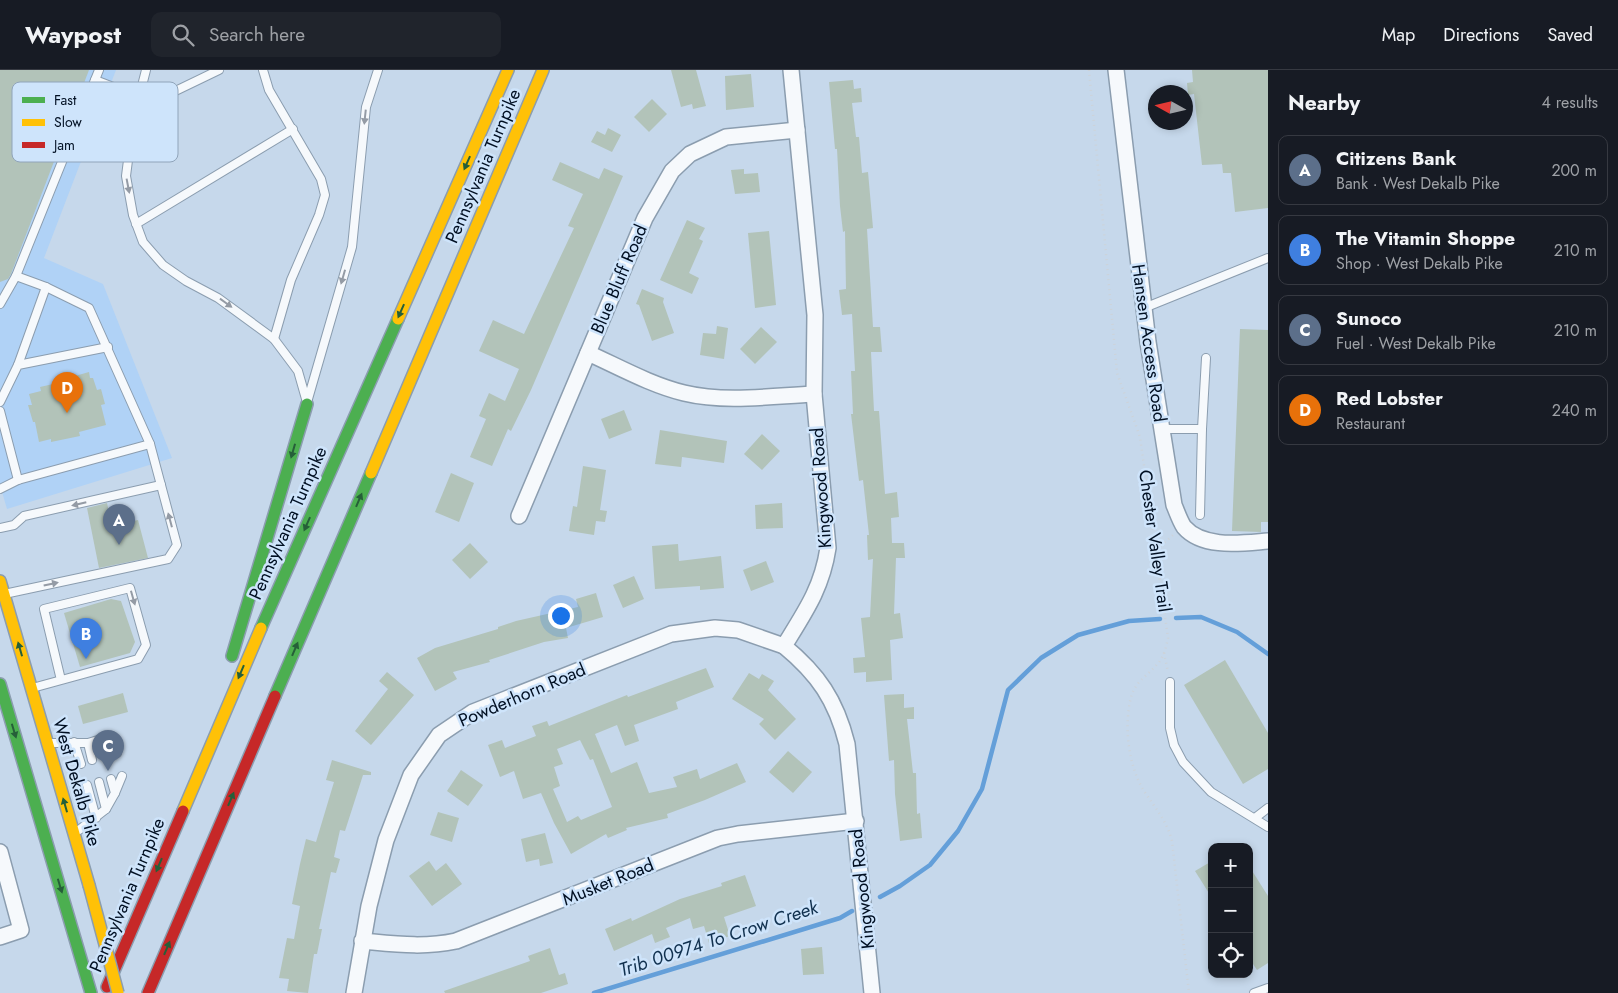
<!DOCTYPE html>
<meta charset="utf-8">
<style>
:root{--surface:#171b24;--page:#20242c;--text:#f1f3f6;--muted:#9ea1a6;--line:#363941;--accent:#a4acb6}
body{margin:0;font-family:Jost,sans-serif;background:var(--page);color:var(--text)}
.controls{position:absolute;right:15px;bottom:15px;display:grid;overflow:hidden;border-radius:10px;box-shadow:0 2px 8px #0003}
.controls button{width:45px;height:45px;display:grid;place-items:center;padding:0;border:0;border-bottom:1px solid var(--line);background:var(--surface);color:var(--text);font:25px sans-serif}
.compass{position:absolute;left:1148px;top:15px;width:45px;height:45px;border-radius:50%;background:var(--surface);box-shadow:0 2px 8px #0003;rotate:278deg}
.you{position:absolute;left:560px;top:545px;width:18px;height:18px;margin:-12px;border:4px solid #fff;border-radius:50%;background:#1a73e8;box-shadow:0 0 0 8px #1a73e833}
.badge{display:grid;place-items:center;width:32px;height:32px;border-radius:50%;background:var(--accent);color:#fff;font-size:16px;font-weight:700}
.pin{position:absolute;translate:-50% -41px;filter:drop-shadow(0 1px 2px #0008)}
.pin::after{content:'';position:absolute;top:26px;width:18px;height:15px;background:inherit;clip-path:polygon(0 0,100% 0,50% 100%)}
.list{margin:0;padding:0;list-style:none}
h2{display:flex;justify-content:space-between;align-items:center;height:65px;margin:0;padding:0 20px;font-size:21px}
h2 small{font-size:16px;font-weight:400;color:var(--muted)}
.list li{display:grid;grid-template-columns:32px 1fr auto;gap:15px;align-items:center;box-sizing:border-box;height:70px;margin:0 10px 10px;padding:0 10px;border:1px solid var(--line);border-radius:10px}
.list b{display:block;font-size:19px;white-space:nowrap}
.list p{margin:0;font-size:16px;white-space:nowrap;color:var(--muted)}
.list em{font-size:16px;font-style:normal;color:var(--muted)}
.icon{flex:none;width:28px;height:28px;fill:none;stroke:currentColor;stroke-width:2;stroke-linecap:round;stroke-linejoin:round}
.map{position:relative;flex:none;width:1268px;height:923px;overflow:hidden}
header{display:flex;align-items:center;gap:30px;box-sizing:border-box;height:70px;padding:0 25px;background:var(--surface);border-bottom:1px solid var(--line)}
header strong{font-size:24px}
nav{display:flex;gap:28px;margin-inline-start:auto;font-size:18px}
.search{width:350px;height:45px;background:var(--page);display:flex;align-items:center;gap:12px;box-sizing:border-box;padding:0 18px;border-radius:10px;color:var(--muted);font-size:19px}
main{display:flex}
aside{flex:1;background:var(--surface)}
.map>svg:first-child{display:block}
.built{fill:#b0d2f6}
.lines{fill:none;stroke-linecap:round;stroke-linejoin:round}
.stream{stroke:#649fd9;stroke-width:4.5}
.building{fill:#b2c3b9;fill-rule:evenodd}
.lane-casing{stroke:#8b9daf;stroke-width:10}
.street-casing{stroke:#8b9daf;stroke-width:18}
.fast-casing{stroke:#8b9daf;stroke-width:14}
.slow-casing{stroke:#8b9daf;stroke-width:14}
.jam-casing{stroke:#8b9daf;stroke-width:14}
.path{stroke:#cdd3d9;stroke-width:2.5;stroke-dasharray:1 4;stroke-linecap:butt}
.lane{stroke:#f6f9fc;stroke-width:8}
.street{stroke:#f6f9fc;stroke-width:15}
.fast{stroke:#4caf50;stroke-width:11}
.slow{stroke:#ffc107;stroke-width:11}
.jam{stroke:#c62828;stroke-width:11}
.slow-bridge-casing{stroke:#8b9daf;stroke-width:14;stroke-linecap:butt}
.slow-bridge{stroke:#ffc107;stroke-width:11}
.oneway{fill:#949ba5}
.oneway2{fill:#265f39}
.labels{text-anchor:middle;stroke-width:5;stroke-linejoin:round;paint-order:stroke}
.street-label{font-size:18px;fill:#000f22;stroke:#cee4fb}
.water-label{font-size:19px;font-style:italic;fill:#11314f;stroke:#cee4fb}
.key{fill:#cee4fb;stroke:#90a4ba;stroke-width:1}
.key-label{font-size:14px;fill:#000f22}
</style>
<header>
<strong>Waypost</strong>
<div class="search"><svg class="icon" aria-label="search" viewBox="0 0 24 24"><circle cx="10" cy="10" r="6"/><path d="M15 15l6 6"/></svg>Search here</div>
<nav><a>Map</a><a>Directions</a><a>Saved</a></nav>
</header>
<main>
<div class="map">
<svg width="1268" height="923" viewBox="0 0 1268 923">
<rect width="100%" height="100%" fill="#c6d8eb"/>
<path class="built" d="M0,0H116L44,188L103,214L172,388L7,439L0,415Z"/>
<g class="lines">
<g class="stream">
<path d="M1176,548L1201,547L1237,562L1268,584"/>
<path d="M880,827L900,816L930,795L958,761L982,719L1008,620L1041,588L1078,565L1129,551L1160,549"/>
<path d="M594,923L840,848L852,841"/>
</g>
</g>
<g class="building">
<path d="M0,0H89L11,204L8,209L0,212Z"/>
<path d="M671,0H696L706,36L693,39L692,34L681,37Z"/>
<path d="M1192,0H1268V138L1235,142L1231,103H1223L1222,94L1202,95L1194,24L1188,25L1187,13L1193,12Z"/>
<path d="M751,4L754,37L726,40L725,6Z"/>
<path d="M853,10L854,19L861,18L862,32L852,33L856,67H859L862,103L868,102L873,158L867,159L873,257H880L882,282H871L874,341H879L885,424L897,422L899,447L891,448L892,473H904L905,488H896L894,544L900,543L903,568L890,570L892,610L866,612V602L854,603L853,588L865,587L861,548L870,547L873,489L868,490L867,465H869L863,410L859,411L851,344H853L851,301H855L852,244L842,245L839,220L846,219L845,161L843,162L840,136L837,79H835L829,12Z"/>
<path d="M652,29L667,44L649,62L634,47Z"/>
<path d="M608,58L621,65L612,82L591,72L597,61L605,65Z"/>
<path d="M560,92L599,109L604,98L623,106L531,320L511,361L508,359L492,396L470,387L486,349L479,346L489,323L505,331L519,299L479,281L493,250L524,264L574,158L568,156L583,124L552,110Z"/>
<path d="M744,99V104L758,103L760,122L735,124L731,100Z"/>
<path d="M687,150L705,158L699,169L703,171L689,203L699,208L692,224L660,210Z"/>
<path d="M769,161L776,235L755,238L748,163Z"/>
<path d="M642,219L664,228L663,232L674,263L652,271L639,235L636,234Z"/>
<path d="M717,256L728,258L724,289L700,285L703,263L716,264Z"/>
<path d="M761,257L777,272L755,294L740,279Z"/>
<path d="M1240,259L1268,260V452H1261V462L1232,461Z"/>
<path d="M89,302L90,308H93L97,320L101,319L105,334L101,335L106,355L79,362L80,366L51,372V369L39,372L35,352H33L28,335H32L29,324L41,321L40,317L53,314L54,318L77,312L75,306Z"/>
<path d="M624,340L632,360L609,369L601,349Z"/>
<path d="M660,360L727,371L724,393L682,387L681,397L655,394Z"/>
<path d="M762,364L780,381L762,400L744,384Z"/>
<path d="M583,396L606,400L600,440L607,441L605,452L596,451L594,465L569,461L573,436L577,437Z"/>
<path d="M451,403L474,413L459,452L435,442Z"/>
<path d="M107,433L112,456L138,450L148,488L99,498L87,438Z"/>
<path d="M782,433L783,458L756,459L755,435Z"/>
<path d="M470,473L488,492L470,509L452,490Z"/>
<path d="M678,474L679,491L721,486L724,518L700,520V516L655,519L652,476Z"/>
<path d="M766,491L774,512L751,521L743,500Z"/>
<path d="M634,506L644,529L623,538L613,515Z"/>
<path d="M596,523L603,547L566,558L568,568L544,572L489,590L490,592L453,602L457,609L435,621L417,588L435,578L498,559V557L516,551L578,537L576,529Z"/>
<path d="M111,529L121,531L135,572L130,583L80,597L64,543Z"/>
<path d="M1225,590L1268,663V699L1243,714L1184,615Z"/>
<path d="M706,598L714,617L676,632L678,639L634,655L639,671L625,676L617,655L595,664L611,703L637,692L649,723L677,717L673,707L697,699L700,709L737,693L746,712L705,730L667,744L668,748L626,758L627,760L608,768L606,764L571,784L554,753L541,723L523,729L514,701L500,707L488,675L502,670L505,678L536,666L532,656L547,651L549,656L627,625L628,627ZM580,670L590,690L593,689L612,737L581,750L578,746L567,752L553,719L560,716L554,697L563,694L557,679Z"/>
<path d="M387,602L414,625L371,675L355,661L388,619L379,611Z"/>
<path d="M749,603L759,609L762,604L774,611L768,620L796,649L775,670L759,654L764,649L732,629Z"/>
<path d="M123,623L128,642L83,654L78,636Z"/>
<path d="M904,624V638L914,637V649H907L913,703H916L917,744L920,743L922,768L900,771L895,724L894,690L889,691L884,625Z"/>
<path d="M788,681L812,702L793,723L769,702Z"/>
<path d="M332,690L371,702V705H363L345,761L340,760L334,787L340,789L336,803L331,802L319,859H322L317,884H314L308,923L287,921L289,909L279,908L287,868L294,869L300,836L292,834L300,794L306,769L316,772L334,712L326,710Z"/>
<path d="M461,700L483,715L468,736L447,721Z"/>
<path d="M438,742L459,748L452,772L430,765Z"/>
<path d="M545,763L553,793L540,796L539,789L526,792L521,769Z"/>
<path d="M429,791L436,801L446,793L462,814L432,836L409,806Z"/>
<path d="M1212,791V828L1195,801Z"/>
<path d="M1249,796L1268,826V893L1257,900L1249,888Z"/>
<path d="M745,805L756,836L724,847L730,866L709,873L704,856L693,859L690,848L666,858L670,867L655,873L652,864L614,881L605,859L631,848L632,851L680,829L722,816L721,813Z"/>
<path d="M822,877L824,904L803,905L801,879Z"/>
<path d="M550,878L559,905L565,903L568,914L541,923H445L444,921L530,891L528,886Z"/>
</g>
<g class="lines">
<defs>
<g id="lane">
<path d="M146,0L133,51L126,106L133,145L143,172L163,195L186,211L218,228L274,269L298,301L306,329"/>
<path d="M263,0L269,20L321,109L325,125L319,145L291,210L274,269"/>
<path d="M95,10L139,27"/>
<path d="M136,40L219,0"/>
<path d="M136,154L293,59"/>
<path d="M16,206L99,0"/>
<path d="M0,234L16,206L46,217L89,238L150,374L177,475L168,489L9,523"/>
<path d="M1144,238L1268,188"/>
<path d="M18,295L46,217"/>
<path d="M308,329L352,177L366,37L378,0"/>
<path d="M0,332L18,295L108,277"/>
<path d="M0,341L18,410"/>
<path d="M1161,359H1202L1200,445"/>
<path d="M1202,359L1206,288"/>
<path d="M0,419L18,410L150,374"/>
<path d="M0,458L14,455L24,446L161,415"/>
<path d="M1170,612V658L1174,675L1183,692L1211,722L1268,757"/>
<path d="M36,617L138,589L146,575L130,518L44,539L61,610"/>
<path d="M101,669L112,666L117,683"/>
<path d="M74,672L81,694"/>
<path d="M53,673H88L92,690"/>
<path d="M88,673L101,669L106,687"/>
<path d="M87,715L96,748"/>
<path d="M115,723L122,706"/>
<path d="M106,739L115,723L111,709"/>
<path d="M1255,748L1268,738"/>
<path d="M79,760L106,739L99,712"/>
<path d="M1254,923L1268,918"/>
</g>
<g id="street">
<path d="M791,0L815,245L814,324L828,478C822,518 805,542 784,576C818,604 836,630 847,674L872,923"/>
<path d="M1116,0L1148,272L1174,435C1177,442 1180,451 1184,457C1203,479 1242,473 1268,471"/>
<path d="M588,283C619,297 651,315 684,323C725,333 772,326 814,324"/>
<path d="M519,446L645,148L672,101L690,84L726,67L797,60"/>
<path d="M0,782L21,860L0,867"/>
<path d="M362,871C395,874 423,878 456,871L718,768L738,764L856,751"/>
<path d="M354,923L369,836L386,770L411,705L439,665L473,642L671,564L715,558L738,560L784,576"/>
</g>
<g id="fast">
<path d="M261,558L398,249"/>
<path d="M232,586L307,334"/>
<path d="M0,614L91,923"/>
<path d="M275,626L371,403"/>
</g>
<g id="slow">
<path d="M398,249L508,0"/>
<path d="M371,403L543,0"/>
<path d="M0,511L89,815"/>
<path d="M183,741L261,558"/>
</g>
<g id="jam">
<path d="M107,917L183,741"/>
<path d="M148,923L275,626"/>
</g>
</defs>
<use href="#lane" class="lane-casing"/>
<use href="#street" class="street-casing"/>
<use href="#fast" class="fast-casing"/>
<use href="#slow" class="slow-casing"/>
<use href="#jam" class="jam-casing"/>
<g class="path">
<path d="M1089,0L1117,303L1140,367L1168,568C1167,572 1166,578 1164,583C1158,600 1138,607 1132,624C1123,653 1128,696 1144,721C1155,738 1167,751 1172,771L1189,923"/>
<path d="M1157,479L1173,465"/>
<path d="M1164,583L1168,602"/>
</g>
<use href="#lane" class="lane"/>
<use href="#street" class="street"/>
<use href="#fast" class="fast"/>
<use href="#slow" class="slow"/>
<use href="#jam" class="jam"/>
<defs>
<path id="slow-bridge" d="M89,815L118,923"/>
</defs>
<use href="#slow-bridge" class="slow-bridge-casing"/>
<use href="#slow-bridge" class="slow-bridge"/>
</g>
<defs><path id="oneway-solid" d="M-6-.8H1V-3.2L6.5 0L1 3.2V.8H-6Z" transform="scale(1.25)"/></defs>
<g class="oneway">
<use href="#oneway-solid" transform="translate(365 47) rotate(96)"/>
<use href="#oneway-solid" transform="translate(128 116) rotate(79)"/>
<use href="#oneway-solid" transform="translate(343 207) rotate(106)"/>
<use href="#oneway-solid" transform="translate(226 233) rotate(36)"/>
<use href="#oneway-solid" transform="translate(79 434) rotate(167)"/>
<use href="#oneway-solid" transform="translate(170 450) rotate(-105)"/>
<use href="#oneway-solid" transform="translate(51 514) rotate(-12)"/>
<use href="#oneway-solid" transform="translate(133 528) rotate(74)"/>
</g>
<g class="oneway2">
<use href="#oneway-solid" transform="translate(467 93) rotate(114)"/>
<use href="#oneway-solid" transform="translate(401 241) rotate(114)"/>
<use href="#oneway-solid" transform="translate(293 381) rotate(106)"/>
<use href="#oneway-solid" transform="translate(359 430) rotate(-67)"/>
<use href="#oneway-solid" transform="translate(307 454) rotate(114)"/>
<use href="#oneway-solid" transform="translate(20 579) rotate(-106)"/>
<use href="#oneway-solid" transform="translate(295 579) rotate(-67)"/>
<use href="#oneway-solid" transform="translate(241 602) rotate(113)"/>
<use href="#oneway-solid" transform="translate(14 661) rotate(73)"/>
<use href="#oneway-solid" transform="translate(231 729) rotate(-67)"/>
<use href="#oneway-solid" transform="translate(65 735) rotate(-106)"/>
<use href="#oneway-solid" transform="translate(159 795) rotate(113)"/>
<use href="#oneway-solid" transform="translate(60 816) rotate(73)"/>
<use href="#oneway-solid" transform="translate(167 878) rotate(-67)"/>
</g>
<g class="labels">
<g class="street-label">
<text transform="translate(483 96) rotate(-67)" y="6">Pennsylvania Turnpike</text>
<text transform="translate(619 209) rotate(-67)" y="6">Blue Bluff Road</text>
<text transform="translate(1149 273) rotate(82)" y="6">Hansen Access Road</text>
<text transform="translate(821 418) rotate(-94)" y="6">Kingwood Road</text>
<text transform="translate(288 453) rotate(-66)" y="6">Pennsylvania Turnpike</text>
<text transform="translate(1155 471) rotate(82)" y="6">Chester Valley Trail</text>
<text transform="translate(522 625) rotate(-23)" y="6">Powderhorn Road</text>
<text transform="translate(77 712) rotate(74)" y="6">West Dekalb Pike</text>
<text transform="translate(608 812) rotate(-22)" y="6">Musket Road</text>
<text transform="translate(862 819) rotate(-96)" y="6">Kingwood Road</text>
<text transform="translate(127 825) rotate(-67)" y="6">Pennsylvania Turnpike</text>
</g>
<g class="water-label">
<text transform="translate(718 868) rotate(-18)" y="7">Trib 00974 To Crow Creek</text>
</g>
</g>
<rect x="12" y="12" width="166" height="80" rx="8" class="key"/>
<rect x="22" y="27" width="23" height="6" fill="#4caf50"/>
<rect x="22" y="49" width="23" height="7" fill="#ffc107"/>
<rect x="22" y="72" width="23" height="6" fill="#c62828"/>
<g class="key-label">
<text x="54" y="35">Fast</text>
<text x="54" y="57">Slow</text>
<text x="54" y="80">Jam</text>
</g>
</svg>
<div class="controls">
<button>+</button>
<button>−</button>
<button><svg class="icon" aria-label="locate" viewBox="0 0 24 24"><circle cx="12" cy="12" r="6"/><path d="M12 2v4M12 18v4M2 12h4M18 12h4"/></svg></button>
</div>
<svg class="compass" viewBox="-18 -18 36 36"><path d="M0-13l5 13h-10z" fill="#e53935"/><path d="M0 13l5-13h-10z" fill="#9ea1a6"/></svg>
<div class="you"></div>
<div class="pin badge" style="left:119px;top:475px;background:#5c6f8a">A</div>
<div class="pin badge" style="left:86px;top:589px;background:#3f7fe0">B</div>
<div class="pin badge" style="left:108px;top:701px;background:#5c6f8a">C</div>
<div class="pin badge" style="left:67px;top:343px;background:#e8710a">D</div>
</div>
<aside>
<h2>Nearby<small>4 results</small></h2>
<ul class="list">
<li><span class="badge" style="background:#5c6f8a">A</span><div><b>Citizens Bank</b><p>Bank · West Dekalb Pike</p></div><em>200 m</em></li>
<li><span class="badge" style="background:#3f7fe0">B</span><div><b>The Vitamin Shoppe</b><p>Shop · West Dekalb Pike</p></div><em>210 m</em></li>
<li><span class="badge" style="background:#5c6f8a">C</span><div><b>Sunoco</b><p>Fuel · West Dekalb Pike</p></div><em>210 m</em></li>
<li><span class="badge" style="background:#e8710a">D</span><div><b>Red Lobster</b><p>Restaurant</p></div><em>240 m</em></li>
</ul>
</aside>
</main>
